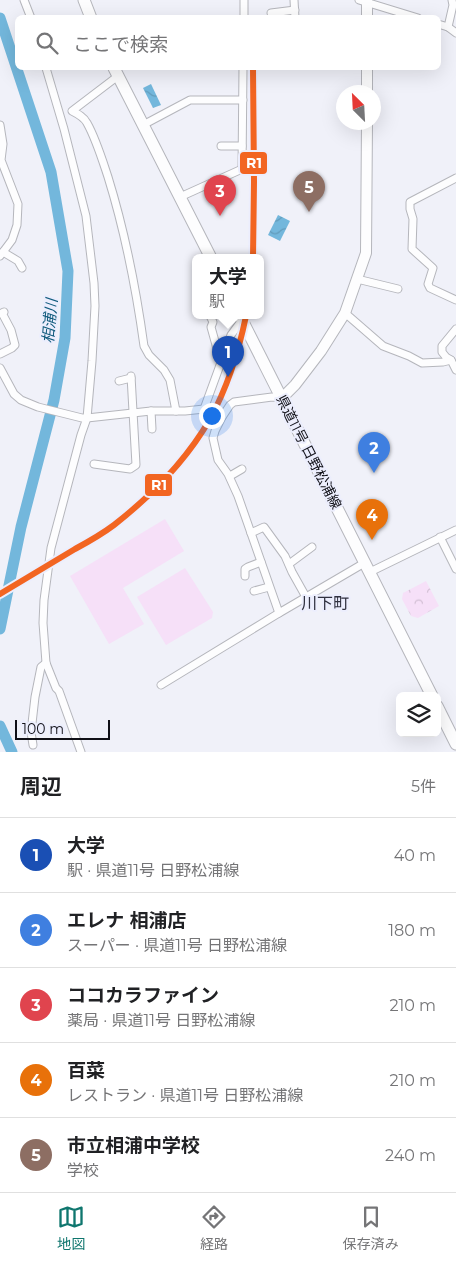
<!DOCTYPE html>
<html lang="ja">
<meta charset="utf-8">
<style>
:root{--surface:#fff;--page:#f6f6f6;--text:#202124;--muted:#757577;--line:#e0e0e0;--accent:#0f766e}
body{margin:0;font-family:Montserrat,"Noto Sans JP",sans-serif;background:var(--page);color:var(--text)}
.controls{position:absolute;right:15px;bottom:15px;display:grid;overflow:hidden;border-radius:8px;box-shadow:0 5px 20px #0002}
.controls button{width:45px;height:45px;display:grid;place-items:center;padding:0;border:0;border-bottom:1px solid var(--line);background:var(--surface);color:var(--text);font:25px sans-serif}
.compass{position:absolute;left:336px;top:85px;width:45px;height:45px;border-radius:50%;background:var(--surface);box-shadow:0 5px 20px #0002;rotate:336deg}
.scale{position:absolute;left:15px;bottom:12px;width:95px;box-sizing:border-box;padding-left:5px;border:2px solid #101017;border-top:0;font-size:14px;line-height:18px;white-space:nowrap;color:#101017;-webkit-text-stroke:4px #eceefd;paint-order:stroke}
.you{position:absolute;left:211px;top:415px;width:18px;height:18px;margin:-12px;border:4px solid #fff;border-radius:50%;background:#1a73e8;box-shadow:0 0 0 8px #1a73e833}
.badge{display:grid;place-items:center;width:32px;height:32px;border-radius:50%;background:var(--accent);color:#fff;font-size:16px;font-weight:700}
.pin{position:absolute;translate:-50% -41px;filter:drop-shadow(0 1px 2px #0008)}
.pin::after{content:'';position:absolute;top:26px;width:18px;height:15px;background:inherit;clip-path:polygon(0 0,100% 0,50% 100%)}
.popup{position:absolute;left:192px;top:254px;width:72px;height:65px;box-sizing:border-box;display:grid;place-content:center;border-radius:8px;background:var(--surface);filter:drop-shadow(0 1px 4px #0005);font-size:16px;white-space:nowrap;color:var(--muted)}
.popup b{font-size:19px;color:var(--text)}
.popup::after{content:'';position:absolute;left:50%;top:100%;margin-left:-10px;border:10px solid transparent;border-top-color:var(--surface)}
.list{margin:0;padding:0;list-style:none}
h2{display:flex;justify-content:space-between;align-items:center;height:65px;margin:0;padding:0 20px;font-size:21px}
h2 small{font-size:16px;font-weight:400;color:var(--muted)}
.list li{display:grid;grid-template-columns:32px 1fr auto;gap:15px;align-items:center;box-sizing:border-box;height:75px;padding:0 20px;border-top:1px solid var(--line)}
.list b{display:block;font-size:19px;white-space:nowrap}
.list p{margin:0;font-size:16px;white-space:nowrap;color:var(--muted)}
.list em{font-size:16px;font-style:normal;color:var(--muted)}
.icon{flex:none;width:28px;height:28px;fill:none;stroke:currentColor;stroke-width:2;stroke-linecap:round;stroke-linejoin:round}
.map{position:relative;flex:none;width:456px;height:752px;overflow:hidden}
.search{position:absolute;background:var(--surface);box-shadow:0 5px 20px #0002;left:15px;right:15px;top:15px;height:55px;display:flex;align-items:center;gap:12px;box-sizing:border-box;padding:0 18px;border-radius:8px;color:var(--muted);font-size:19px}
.sheet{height:440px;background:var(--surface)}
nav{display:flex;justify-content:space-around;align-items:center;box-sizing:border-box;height:70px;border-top:1px solid var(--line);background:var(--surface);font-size:14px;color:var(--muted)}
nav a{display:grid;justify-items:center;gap:2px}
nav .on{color:var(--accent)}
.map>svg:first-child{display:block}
.park{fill:url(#park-crowns)}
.pitch{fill:#f6e0f8}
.water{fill:url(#water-waves)}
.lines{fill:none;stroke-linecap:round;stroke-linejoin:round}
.river{stroke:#73b7dc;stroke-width:11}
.street-casing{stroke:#b5b6bc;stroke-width:9}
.secondary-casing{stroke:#b5b6bc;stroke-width:12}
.primary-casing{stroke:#b5b6bc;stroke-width:13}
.street{stroke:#fdfdfe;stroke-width:7}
.secondary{stroke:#fdfdfe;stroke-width:10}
.primary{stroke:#fdfdfe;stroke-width:11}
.rail-1-casing{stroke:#eceefd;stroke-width:10}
.rail-1{stroke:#f26522;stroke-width:6}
.labels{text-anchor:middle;stroke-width:4;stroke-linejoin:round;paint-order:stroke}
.street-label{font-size:14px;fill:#101017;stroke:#eceefd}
.water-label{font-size:15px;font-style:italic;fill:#115b7d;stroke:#eceefd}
.quarter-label{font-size:16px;fill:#30313f;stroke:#eceefd}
.line-badge{stroke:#eceefd;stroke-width:2}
.badge-label{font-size:14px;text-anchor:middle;font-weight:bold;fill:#fff}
</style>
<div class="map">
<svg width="456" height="752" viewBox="0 0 456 752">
<defs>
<pattern id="park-crowns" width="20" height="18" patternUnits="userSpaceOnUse" patternTransform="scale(1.25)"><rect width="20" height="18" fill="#f6e0f8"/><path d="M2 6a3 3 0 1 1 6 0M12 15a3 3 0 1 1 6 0" fill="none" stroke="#d2bfd4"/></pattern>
<pattern id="water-waves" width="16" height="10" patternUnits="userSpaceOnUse" patternTransform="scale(1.25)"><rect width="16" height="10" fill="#73b7dc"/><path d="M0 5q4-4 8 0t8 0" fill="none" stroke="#629cbc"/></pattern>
</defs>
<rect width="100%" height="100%" fill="#f0f1f9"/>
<path class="park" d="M426,581L439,606L418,618L411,616L402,599L403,593Z"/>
<g class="pitch">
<path d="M165,519L184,551L123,588L144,624L109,644L70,576Z"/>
<path d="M185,568L213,612L212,618L166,645L137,597Z"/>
</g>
<g class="water">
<path d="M151,84L161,105L153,108L143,88Z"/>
<path d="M278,215L290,221L280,241L268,235Z"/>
</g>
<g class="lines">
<g class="river">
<path d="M0,18L51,172L68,271L65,338L54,400L21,527L0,629"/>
<path d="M0,726L12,752"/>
</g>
<defs>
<g id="street">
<path d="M24,0L31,18"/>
<path d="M294,0L295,18"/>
<path d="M359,0L418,18"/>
<path d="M271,13L295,10"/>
<path d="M244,18V0"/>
<path d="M438,24L448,27L456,33"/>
<path d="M448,27L453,5L452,0"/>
<path d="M46,68L64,129L86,216L94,283L95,306L92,361L87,418L81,435L51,548L44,600L43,623L46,663L56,688L59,691L81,752"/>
<path d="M118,76L72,111C78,114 84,117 87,123C96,139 102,159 108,177C125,232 136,288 144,346L149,355L164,370L170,380L176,411"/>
<path d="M0,125L3,144L1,160L18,204L17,225L12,240L0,256"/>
<path d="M143,125L190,100H243"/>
<path d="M221,146H242"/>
<path d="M456,178L410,202V209L413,219L412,249L433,268L428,284L430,288L456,300"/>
<path d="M180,197L242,169L243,68"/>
<path d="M3,252L18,261L22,268"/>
<path d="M357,279L398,289"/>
<path d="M345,313L383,346L409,356L422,363L443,362L451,360"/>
<path d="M210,316L213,322L211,327L221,363"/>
<path d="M456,329L442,346V352L446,357L451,360L456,370"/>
<path d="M0,354L12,348L15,345L11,330L2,313L4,312"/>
<path d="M0,368L14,394L21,400L38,407L82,418H87L151,411H185L204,409L222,417L230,405L234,402L272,397L282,398"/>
<path d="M119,381L131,378"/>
<path d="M204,409L231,335L242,320"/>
<path d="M151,411L152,429"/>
<path d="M222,417L215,431L213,438L218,460L228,474L238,496L279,613L366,562"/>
<path d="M94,464L130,469L136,465L131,376"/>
<path d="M230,476L242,469"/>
<path d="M251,533L264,527L285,556L292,572L306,597"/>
<path d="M440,537L456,569"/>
<path d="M289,564L312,547"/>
<path d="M370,572L456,530"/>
<path d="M245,576V569L248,567L261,562"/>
<path d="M254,591L269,587"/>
<path d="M161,685L279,613"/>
<path d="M33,745L31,732L35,697L41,667L46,663"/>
</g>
<g id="secondary">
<path d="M367,0V18"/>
<path d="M367,92V68"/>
<path d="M282,398L295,385L321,351L345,313L366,253L367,122"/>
</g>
<g id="primary">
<path d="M84,0L91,18"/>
<path d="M114,68L211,258"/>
<path d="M240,316L432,696"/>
<path d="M437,706L456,744"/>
</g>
</defs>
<use href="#street" class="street-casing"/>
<use href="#secondary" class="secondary-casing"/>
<use href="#primary" class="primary-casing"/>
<use href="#street" class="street"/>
<use href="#secondary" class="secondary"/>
<use href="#primary" class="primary"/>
<defs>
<g id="rail-1">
<path d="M253,68L254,182L253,258"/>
<path d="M0,594C25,579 50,564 75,549C88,542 102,534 114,525C151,496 186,461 210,419C227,388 239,350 246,316"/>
</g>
</defs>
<use href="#rail-1" class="rail-1-casing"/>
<use href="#rail-1" class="rail-1"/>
</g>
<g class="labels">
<g class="street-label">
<text transform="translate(309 452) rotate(63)" y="5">県道11号 日野松浦線</text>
</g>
<g class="water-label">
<text transform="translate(50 321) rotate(-85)" y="5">相浦川</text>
</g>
<g class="quarter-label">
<text x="325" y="609">川下町</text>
</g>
</g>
<g class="line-badge">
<rect x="239" y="151" width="29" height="24" rx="5" fill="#f26522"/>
<rect x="144" y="473" width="29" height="24" rx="5" fill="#f26522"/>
</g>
<g class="badge-label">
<text x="254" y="168">R1</text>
<text x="159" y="490">R1</text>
</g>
</svg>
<div class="controls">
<button><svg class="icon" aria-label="layers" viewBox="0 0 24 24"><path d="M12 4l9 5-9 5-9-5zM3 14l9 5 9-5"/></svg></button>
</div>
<svg class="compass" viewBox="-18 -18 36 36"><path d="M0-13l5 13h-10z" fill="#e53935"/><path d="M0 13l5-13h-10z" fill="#757577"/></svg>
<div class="scale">100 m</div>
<div class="you"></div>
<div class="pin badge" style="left:228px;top:377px;background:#1a4fb4">1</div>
<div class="popup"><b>大学</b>駅</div>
<div class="pin badge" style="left:374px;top:473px;background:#3f7fe0">2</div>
<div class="pin badge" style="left:220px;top:216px;background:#e0444e">3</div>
<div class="pin badge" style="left:372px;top:540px;background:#e8710a">4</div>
<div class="pin badge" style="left:309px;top:212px;background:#8d6e63">5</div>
<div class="search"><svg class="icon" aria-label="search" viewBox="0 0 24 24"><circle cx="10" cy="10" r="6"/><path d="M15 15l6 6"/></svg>ここで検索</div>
</div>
<section class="sheet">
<h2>周辺<small>5件</small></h2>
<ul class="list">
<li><span class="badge" style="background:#1a4fb4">1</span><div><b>大学</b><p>駅 · 県道11号 日野松浦線</p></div><em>40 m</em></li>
<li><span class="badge" style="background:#3f7fe0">2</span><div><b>エレナ 相浦店</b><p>スーパー · 県道11号 日野松浦線</p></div><em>180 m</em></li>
<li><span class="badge" style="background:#e0444e">3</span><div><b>ココカラファイン</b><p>薬局 · 県道11号 日野松浦線</p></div><em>210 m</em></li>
<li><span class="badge" style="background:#e8710a">4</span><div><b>百菜</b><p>レストラン · 県道11号 日野松浦線</p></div><em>210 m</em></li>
<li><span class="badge" style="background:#8d6e63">5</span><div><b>市立相浦中学校</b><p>学校</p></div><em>240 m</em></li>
</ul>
</section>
<nav>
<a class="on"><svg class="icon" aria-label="map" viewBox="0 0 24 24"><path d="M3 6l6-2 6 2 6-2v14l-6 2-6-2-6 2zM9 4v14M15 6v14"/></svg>地図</a>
<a><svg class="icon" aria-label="directions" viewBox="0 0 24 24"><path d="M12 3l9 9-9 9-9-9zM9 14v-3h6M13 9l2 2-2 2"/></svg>経路</a>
<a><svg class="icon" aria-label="saved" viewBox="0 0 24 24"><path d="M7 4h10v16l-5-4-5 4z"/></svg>保存済み</a>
</nav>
